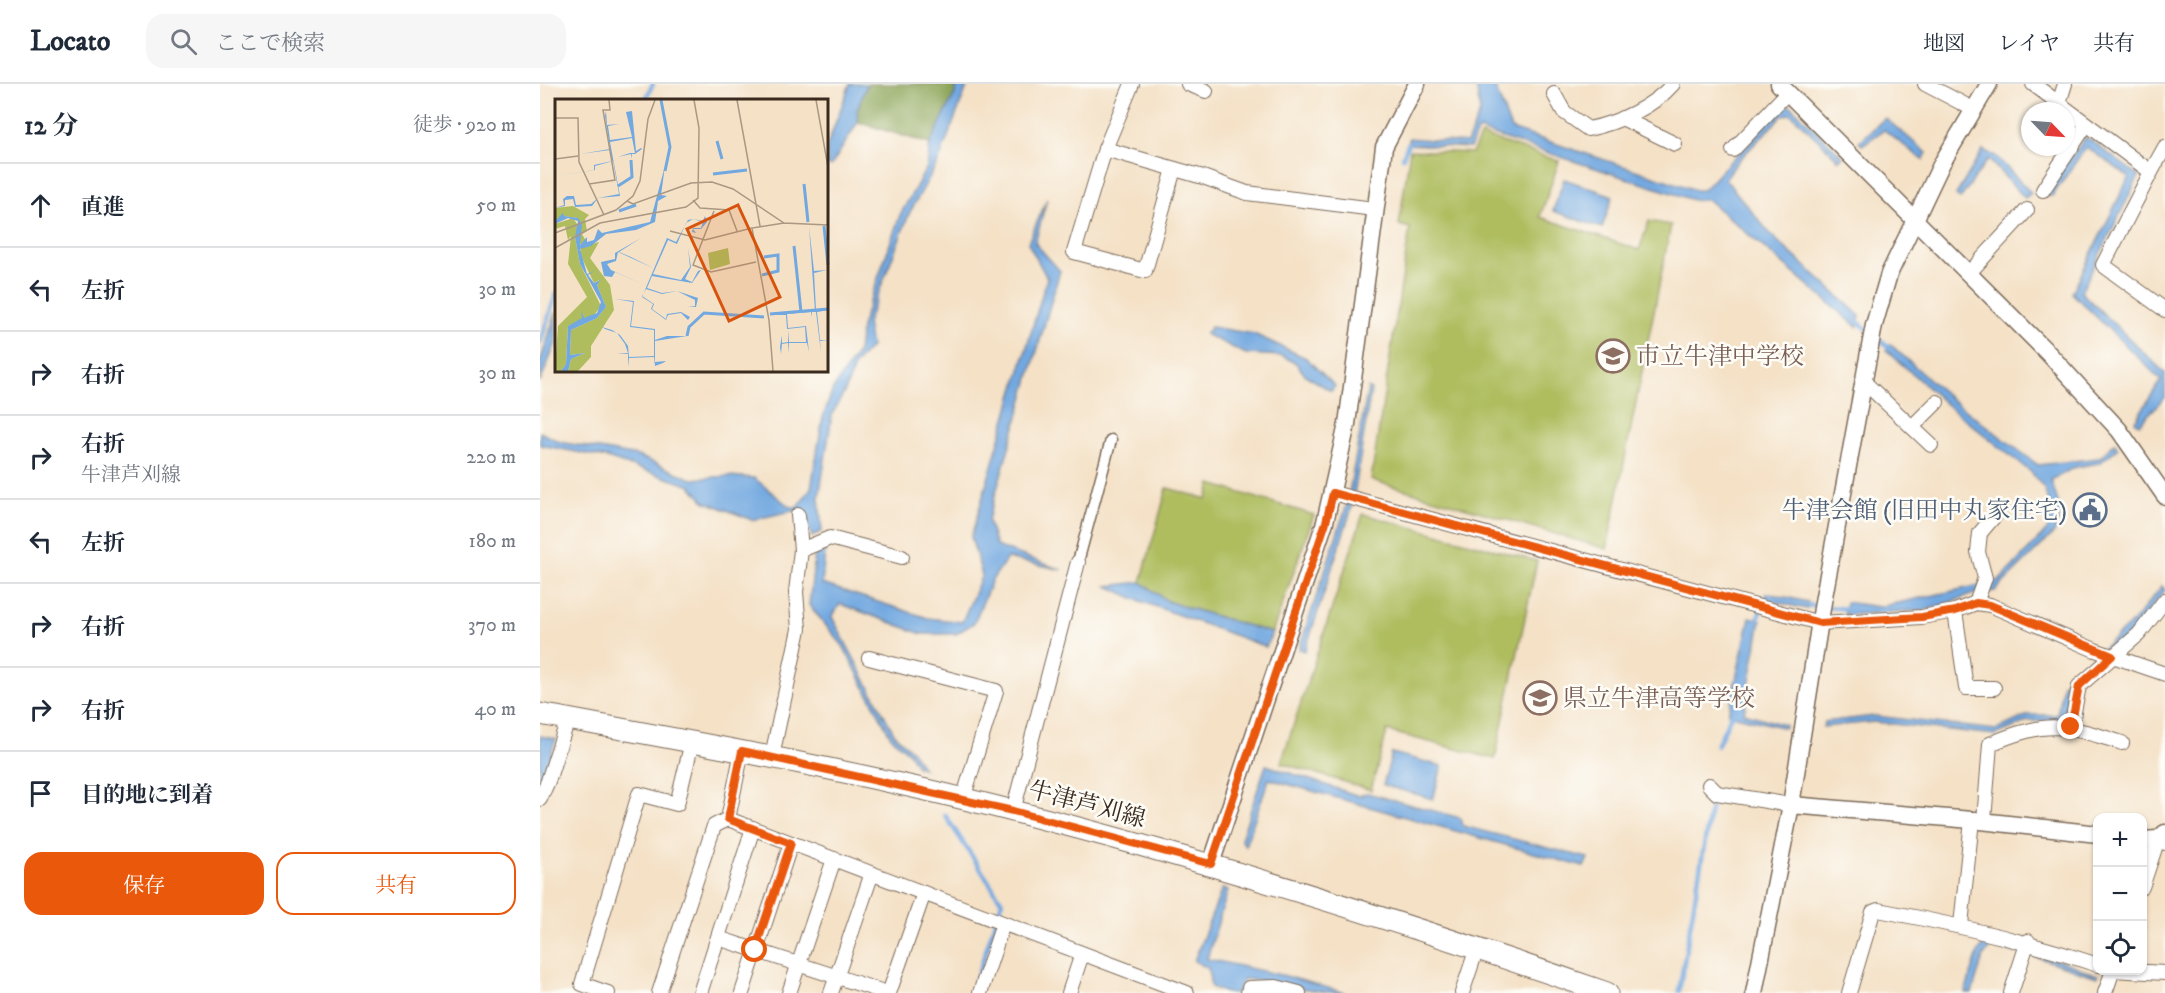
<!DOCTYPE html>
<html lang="ja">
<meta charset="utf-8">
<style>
:root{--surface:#fff;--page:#f6f6f7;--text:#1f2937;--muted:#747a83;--line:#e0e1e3;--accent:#ea580c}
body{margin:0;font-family:"IM FELL DW Pica","Noto Serif JP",serif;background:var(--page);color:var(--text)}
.controls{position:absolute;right:18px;bottom:18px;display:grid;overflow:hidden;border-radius:12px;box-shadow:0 2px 4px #0004}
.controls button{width:54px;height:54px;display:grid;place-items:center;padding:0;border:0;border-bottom:2px solid var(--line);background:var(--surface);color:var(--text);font:30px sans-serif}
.compass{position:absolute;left:1481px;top:18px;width:54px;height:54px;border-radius:50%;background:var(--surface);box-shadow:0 2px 4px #0004;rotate:115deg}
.stop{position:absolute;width:18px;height:18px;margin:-14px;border:4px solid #ea580c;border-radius:50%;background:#fff}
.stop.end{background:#ea580c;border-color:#fff;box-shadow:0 2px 6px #0008}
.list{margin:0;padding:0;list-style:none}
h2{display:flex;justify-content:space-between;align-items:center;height:78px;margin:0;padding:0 24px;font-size:26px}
h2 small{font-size:20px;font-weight:400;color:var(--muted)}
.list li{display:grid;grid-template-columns:39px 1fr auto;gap:18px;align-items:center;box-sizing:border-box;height:84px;padding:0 24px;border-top:2px solid var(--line)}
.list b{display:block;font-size:22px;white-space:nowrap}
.list p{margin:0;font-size:20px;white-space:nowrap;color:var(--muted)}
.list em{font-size:20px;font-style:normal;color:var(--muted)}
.actions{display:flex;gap:12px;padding:18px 24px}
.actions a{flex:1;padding:14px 0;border:2px solid var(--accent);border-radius:18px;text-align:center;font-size:21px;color:var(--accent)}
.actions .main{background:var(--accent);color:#fff}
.icon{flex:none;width:33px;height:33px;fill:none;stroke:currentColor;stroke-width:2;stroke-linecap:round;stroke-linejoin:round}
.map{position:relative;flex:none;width:1625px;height:909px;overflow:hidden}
header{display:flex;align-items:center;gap:36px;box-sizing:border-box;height:84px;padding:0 30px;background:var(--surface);border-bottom:2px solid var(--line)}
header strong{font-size:28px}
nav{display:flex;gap:33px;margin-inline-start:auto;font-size:21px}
.search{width:420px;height:54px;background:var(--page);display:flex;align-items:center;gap:15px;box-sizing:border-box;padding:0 21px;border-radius:18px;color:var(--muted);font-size:22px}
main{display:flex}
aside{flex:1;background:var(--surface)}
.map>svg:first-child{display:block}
.green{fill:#afbd5f;stroke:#75743e;stroke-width:1.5}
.forest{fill:#8ba456;stroke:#63673a;stroke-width:1.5}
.water{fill:#72a8e0;stroke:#56697f;stroke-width:1.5}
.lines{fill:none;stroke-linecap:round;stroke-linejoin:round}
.stream{stroke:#72a8e0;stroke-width:4.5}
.pedestrian-casing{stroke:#7c6a59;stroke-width:13}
.minor-casing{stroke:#7c6a59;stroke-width:16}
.tertiary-casing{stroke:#7c6a59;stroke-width:19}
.primary-casing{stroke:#7c6a59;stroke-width:23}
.pedestrian{stroke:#fff;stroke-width:10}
.minor{stroke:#fff;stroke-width:14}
.tertiary{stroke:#fff;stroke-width:16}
.primary{stroke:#fff;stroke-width:21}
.route{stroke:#ea580c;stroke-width:8}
.labels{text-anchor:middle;stroke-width:5;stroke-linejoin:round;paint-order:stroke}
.education-label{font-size:24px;fill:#785e54;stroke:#fdfcf7;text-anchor:start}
.service-label{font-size:24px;fill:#4e5e75;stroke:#fdfcf7;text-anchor:end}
.street-label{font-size:24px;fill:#3b2a1e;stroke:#fdfcf7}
.inset-river{fill:none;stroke:#72a8e0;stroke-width:3}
.inset-road{fill:none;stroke:#aa9883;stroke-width:1.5}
.view{fill:#d7540e;fill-opacity:0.15;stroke:#d7540e;stroke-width:3}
.inset-edge{fill:none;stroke:#3b2a1e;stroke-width:3}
</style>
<header>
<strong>Locato</strong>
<div class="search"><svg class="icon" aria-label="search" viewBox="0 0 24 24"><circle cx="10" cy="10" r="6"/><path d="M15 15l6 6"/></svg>ここで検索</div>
<nav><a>地図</a><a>レイヤ</a><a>共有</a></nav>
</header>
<main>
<aside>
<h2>12 分<small>徒歩 · 920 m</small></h2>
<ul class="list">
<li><svg class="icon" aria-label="ahead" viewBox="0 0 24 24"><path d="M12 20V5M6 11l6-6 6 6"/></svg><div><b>直進</b></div><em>50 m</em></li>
<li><svg class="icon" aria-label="left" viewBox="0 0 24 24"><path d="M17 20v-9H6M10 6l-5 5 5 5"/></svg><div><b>左折</b></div><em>30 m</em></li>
<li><svg class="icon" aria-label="right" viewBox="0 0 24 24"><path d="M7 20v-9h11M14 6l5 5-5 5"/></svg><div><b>右折</b></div><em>30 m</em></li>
<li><svg class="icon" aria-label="right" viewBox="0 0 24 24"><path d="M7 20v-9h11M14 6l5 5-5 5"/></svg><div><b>右折</b><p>牛津芦刈線</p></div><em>220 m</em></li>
<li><svg class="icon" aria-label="left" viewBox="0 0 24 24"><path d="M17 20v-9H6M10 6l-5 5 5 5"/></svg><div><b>左折</b></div><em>180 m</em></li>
<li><svg class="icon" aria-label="right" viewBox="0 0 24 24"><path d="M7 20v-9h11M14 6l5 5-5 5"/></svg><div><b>右折</b></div><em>370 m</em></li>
<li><svg class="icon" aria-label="right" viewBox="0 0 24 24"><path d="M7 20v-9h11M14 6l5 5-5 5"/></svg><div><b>右折</b></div><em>40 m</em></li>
<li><svg class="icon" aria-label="arrive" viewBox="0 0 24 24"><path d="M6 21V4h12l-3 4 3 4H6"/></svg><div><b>目的地に到着</b></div></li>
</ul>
<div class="actions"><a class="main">保存</a><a>共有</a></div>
</aside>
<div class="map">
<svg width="1625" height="909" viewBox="0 0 1625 909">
<rect width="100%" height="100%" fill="#fdfcf7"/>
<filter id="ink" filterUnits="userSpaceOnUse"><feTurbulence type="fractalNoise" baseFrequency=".0167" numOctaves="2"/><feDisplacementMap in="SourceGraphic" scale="12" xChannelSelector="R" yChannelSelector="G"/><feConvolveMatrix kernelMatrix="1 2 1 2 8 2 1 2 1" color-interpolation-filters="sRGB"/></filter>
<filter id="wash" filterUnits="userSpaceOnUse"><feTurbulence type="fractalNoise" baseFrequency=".008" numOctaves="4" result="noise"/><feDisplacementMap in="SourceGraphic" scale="24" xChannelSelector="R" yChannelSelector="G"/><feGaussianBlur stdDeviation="1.35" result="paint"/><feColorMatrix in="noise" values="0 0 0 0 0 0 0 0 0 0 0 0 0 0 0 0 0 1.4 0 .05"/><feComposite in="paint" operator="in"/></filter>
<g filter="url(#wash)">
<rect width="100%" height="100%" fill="#f4e1c6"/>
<g class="green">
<path d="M941,51L1019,77L1000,133L1099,166L1109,137L1131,141L1067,465L831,396L870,144L859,141L870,66L932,69Z"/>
<path d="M671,400L774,431L732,549L629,518L601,498L627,404L667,415Z"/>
<path d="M823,430L997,477L955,675L847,647L831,706L741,679Z"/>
</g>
<path class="forest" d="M327,0H416V7L390,60L318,38L317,26Z"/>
<g class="water">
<path d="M310,0H327L317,26L318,38L291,82L287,81V62Z"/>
<path d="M416,0H428L399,76L369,130L327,239L331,263L315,280L306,305L292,331L279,414L282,447L272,453L262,428L252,427L212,436L164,417L151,402L67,374L0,361V348L20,358L98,372L152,395L189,392L214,394L250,423H258L271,404L283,333L293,305L318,267L321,243L360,131L387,83L390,60L416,7Z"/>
<path d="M936,0H954L971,45L1156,106H1163L1243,22H1251L1303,73L1299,76L1251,30L1243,31L1198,77L1185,95L1232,152L1320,232L1317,243L1168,116H1153L938,46L930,64L868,60L869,54L927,59L940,28Z"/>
<path d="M1345,34L1387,69L1383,76L1344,46L1322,61L1319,58Z"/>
<path d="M1546,53L1599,92L1541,208L1625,289V314L1599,340L1595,337L1621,296L1532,209L1589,93L1546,63L1513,111L1507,113L1506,106Z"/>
<path d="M1443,66L1457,73L1491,109L1485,114L1448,75L1420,115L1416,111Z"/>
<path d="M1024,95L1073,112L1062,144L1013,127Z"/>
<path d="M507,115L495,159L520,187L448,436L456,462L522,486L467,474L452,496L434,539L416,550H382L300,520L292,533L355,651L372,667L383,684L377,682L369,669L351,653L303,562L269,521L275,470L285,466L282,500L388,534L422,538L442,491L431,453L507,194L488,159Z"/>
<path d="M16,228V259L0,298V278Z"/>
<path d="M671,243L714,250L766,274L795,302L791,307L765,291L756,279L742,272L706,270L665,250Z"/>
<path d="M1350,260L1411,315L1498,381L1559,374L1575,359L1578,364L1559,379L1536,383L1511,396L1521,428L1514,449L1455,507L1434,510L1387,526L1304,531L1306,518L1339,523L1459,497L1507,446L1512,429L1504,404L1492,389L1407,321L1346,266Z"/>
<path d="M828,304L831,306L812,423L765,567L759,565L807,420Z"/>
<path d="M601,498L629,518L732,549L726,563L595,515L567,502Z"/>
<path d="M1622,502L1625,506L1599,541L1530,602L1522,636L1488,637L1456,651L1334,638L1283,643L1284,638L1335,632L1456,646L1488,631H1517L1523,599L1593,538Z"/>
<path d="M1227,509L1268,518L1267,525L1222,515Z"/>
<path d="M1210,533L1221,536L1204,629L1245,641V644L1188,630Z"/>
<path d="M0,652L16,655L0,701Z"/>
<path d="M852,669L902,682L893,715L843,701Z"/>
<path d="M726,681L819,712L827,709L921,734L923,742L1048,774L1044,783L729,695L705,762L701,755Z"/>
<path d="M682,805L688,806L667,875L746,892L806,909C771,909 739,898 704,895L697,909H686L671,903L668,884L654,877Z"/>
<path d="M1453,858L1497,868L1558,891L1557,893L1490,871L1450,863L1443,873L1432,909H1425L1438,869L1444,860Z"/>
</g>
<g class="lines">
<g class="stream">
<path d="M105,16L113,0"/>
<path d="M863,73L868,60"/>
<path d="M1318,238L1330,247"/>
<path d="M1336,253L1348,263"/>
<path d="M0,258L16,210"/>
<path d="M1264,521L1309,525"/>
<path d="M1216,539L1225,516L1229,513"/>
<path d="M1177,662L1191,631L1195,630"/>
<path d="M405,731L462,818L432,909"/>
<path d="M1139,907L1171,722"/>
</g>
</g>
</g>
<g filter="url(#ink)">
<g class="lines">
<defs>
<path id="pedestrian" d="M538,478L571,356"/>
<g id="minor">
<path d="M592,0L565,65L534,168L605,187L634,85"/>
<path d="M648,0L666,7"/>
<path d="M1385,0L1433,25"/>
<path d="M1493,0L1611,88L1563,181L1625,226"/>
<path d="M1014,10L1024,28L1048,45C1078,39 1113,23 1133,0"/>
<path d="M1519,19L1525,0"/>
<path d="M1082,34L1135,60"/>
<path d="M565,65L663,93L707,109L834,125"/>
<path d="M1193,66L1247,9"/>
<path d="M1611,88L1625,63"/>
<path d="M1503,106L1546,41"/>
<path d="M1429,189L1487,126"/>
<path d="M1322,296L1391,361"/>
<path d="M1372,343L1397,318"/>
<path d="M793,409L1280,539L1382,533L1415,527L1436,519L1450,521L1555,566L1625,590"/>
<path d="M261,466L290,454L362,473"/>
<path d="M1436,519L1445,494L1438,468L1440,449L1457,429"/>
<path d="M1415,527L1426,604H1454"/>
<path d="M329,574L456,607L423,715"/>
<path d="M1531,643L1539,602L1599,550L1625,516"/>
<path d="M232,672L259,545L256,508L261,466L258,431"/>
<path d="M1169,701L1177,709L1251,721"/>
<path d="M0,715L8,697L28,635"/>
<path d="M473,727L538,478"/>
<path d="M188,735L647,909"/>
<path d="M1444,737L1450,660C1508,636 1523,640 1582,659"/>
<path d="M1602,803L1618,755L1625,759"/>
<path d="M1421,841L1432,736"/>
<path d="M178,854L347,909"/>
<path d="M1572,886L1625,889"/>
<path d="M68,909L42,900L99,710L137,720L152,658"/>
<path d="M119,909L174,742L188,735L202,667"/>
<path d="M160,909L213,744"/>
<path d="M202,909L251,759"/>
<path d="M249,909L294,775"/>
<path d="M291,909L332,789"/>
<path d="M349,909L384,809"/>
<path d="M440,909L463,840"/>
<path d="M529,909L542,870"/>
<path d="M708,909L709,904L736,903L759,909"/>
<path d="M922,909L937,864"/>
<path d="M1309,909L1333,828L1338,826C1415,840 1483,856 1558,881"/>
<path d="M1471,909L1488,857"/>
<path d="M1565,909L1573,886"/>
</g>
<g id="tertiary">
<path d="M1239,0L1508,269L1579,346L1625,412"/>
<path d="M1251,721L1432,736L1558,750"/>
<path d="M1602,756L1618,755L1625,749"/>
<path d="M671,780L785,438L807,340L844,63L877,0"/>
<path d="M1214,909L1251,721L1283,518L1334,241L1349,190L1374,138L1402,79L1449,0"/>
</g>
<path id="primary" d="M0,630C158,659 317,687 473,727C674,778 871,841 1067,909"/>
</defs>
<use href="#pedestrian" class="pedestrian-casing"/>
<use href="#minor" class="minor-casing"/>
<use href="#tertiary" class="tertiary-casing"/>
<use href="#primary" class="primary-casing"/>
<use href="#pedestrian" class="pedestrian"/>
<use href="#minor" class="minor"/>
<use href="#tertiary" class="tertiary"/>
<use href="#primary" class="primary"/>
</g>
</g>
<g class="lines" filter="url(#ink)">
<path class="route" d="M215,866L251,759L188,735L202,667L473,727L671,780L786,438L793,409L1280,539L1382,533L1415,527L1436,519L1450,521L1572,572L1539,602L1531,643"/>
</g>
<defs>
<symbol id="school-ring" viewBox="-11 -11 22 22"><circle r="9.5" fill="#fdfcf7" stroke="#8d6e63" stroke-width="1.5"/><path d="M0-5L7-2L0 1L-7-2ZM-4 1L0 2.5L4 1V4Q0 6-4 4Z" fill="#8d6e63"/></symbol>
<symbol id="civic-ring" viewBox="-11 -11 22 22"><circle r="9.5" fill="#fdfcf7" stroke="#5c6f8a" stroke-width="1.5"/><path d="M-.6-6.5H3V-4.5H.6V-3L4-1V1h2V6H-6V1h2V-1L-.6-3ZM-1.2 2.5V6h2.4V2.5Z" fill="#5c6f8a"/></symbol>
</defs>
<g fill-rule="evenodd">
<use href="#school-ring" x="1054" y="253" width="38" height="38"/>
<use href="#civic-ring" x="1531" y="407" width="38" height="38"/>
<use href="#school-ring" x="981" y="595" width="38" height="38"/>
</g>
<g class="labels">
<g class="education-label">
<text x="1096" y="280">市立牛津中学校</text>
<text x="1023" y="622">県立牛津高等学校</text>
</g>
<g class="service-label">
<text x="1527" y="434">牛津会館 (旧田中丸家住宅)</text>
</g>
<g class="street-label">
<text transform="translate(547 720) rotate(15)" y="8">牛津芦刈線</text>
</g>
</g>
<g transform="translate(15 15)">
<rect width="273" height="273" fill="#f4e1c6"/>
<path d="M18,107L34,116L30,120L32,132L27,135L31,142L24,146L23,119L8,117L0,122V109ZM18,119L24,128L20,138L25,165L46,207L39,216L13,227L11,265L6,272H0L3,227L32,198L13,165L16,137L13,141L10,127L0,130V125ZM44,143L35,159L55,186L59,211L36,247V258L23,272H13L16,260L30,254L15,256L16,231L42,219L51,208L42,186L44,181L39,184L25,155L26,148ZM173,149L175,165L155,171L153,154Z" fill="#afbd5f"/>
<path d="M51,12L52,26L64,25L53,27L55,41L77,38L71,13L77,12L81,52L86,49L87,50L80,55H77V60L76,55L63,58L75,54H80L77,39L55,43L65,97L43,99L37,107L20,108L18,100L10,101V107L0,109L9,106L8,100L12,97H19L21,106L36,105L43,99L64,95L58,62L40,67V71L0,77L39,71V66L57,62L55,51L25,55L55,50L50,17ZM110,67L106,96L112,97L103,102L100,123L81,131L51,135L36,147L25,150L32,175L39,172L33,176L39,184L45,181L42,186L51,208L42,219L16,231L15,256L30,254L16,260L13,272H6L11,265L13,227L27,219L26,212L29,219L42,214L46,203L25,165L20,138L23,122L13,119L0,125V122L8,114L9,117L23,119L27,125L25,146L32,138V143L39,141L43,130L47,134L95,123ZM150,117L152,123L146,130H138L141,134L137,133L138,129H146L148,123L138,120L131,124L122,145L113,141L98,175L126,181L135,168L133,149L136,168L130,180L137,183L143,172L146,171L137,184L97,177L92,189L107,194L122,192L143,199L141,208L133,207H140V201L122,192L107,195L91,190L87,197L99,205L97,210L111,220L112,215L126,213L135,218L133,221L126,214L113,216L111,221L96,210L98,205L87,198L112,139L121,143L133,121L138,120L148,122ZM254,127L259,172L272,171L259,174L261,211H273L262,213L265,241H273L265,242L266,254L261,213H257V218L256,213L232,215L233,229L251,227L254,253L252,244H234V254L233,244L227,245L226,255L225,248L227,236H222H227V244L233,243V231L234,243H251L250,228L232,230L231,216H214L260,212ZM86,139L64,153L76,158L98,169L63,153L61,162L52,165L56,171L90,186L60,173L57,178L49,177L46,163L60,160V154ZM60,200L79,202L76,227L100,230V241L112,237H132L100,242V263L111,262L108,264L100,267L99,258L74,259L73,268V255L62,254H73L70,245L62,234L50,230L47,228L57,231L65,236L73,247L74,258L99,257V231L75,228L78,203Z" fill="#72a8e0"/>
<path class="inset-river" d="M106,1L115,48L110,72M162,42L167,60M158,75L192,71M249,85L253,123M63,87L77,78L76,61M64,112L81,106M269,127L273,166M239,147L246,213M207,176L223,172V156L209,158M215,215L273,210M132,237L134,228L149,214L209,218"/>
<path class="inset-road" d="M182,1L205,127M261,1L273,68M0,19H23L24,63L49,116M0,60L23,57M34,85L60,81L48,11H55L54,1M138,101L145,109L174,111L182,132M72,102L78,105L136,84L157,83L178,90L229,124L273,126M159,112L138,166L156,173L201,163M115,132L150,141L197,129M0,134L61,111L78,97L85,82L93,20L100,1M0,149L45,124L131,108L143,99L144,29L139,1M218,272L214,221L197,129L229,124"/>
<path class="view" d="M183,106L225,198L174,222L132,130Z"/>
<rect width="273" height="273" class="inset-edge"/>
</g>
</svg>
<div class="controls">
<button>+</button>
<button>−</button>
<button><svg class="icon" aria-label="locate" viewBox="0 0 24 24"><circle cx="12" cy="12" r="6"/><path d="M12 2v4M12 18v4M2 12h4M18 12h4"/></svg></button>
</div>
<svg class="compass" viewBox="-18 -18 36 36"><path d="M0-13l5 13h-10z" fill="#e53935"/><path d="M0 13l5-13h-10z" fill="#747a83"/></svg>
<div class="stop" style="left:215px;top:866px"></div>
<div class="stop end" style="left:1531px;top:643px"></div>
</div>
</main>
